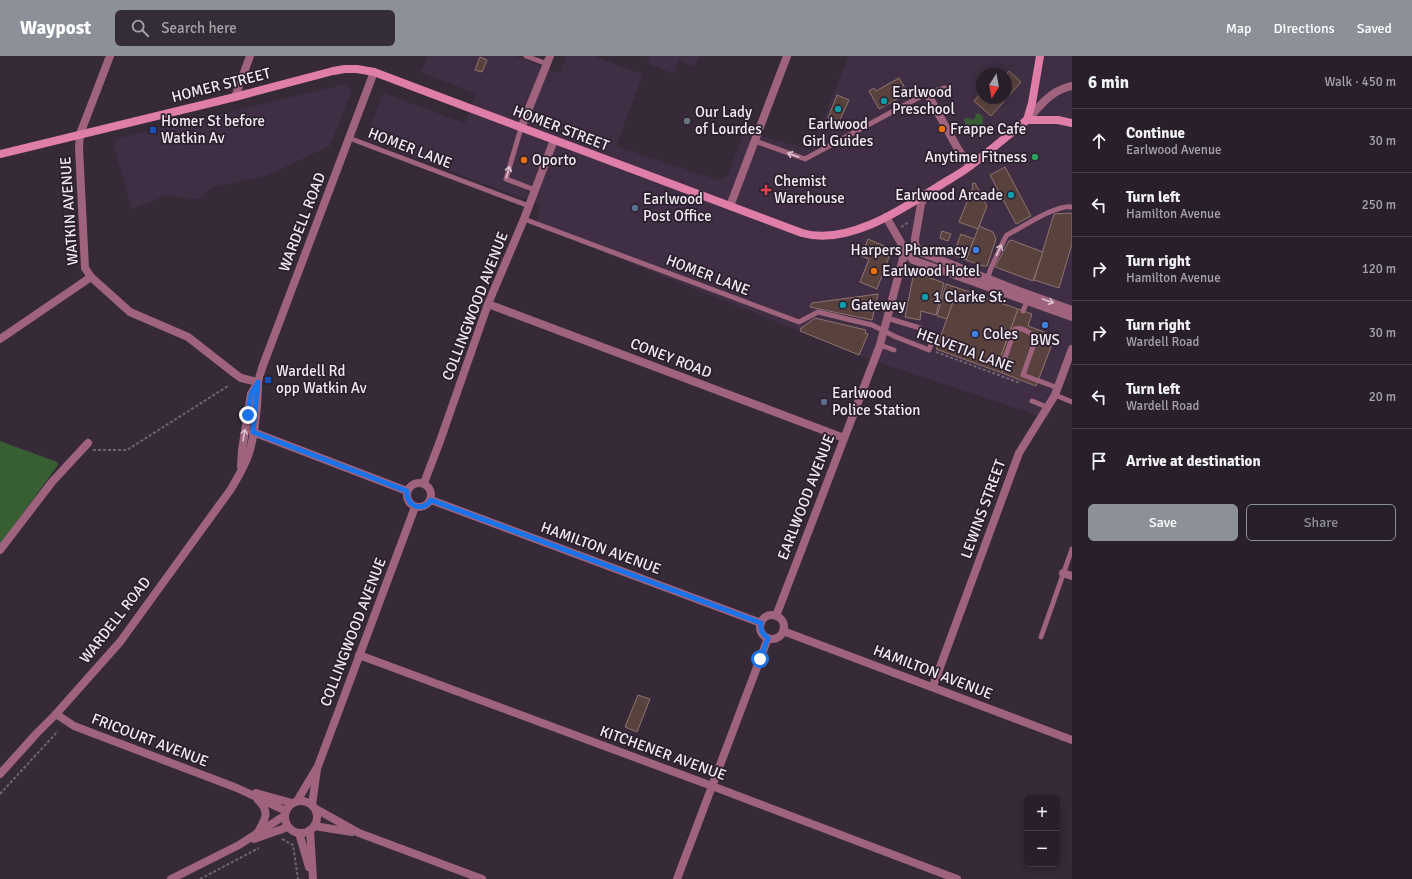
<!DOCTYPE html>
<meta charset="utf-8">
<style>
:root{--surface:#281f2a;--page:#342c36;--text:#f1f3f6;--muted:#a5a2a8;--line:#443d47;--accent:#8c9099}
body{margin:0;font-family:Signika,sans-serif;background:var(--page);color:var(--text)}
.controls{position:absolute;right:12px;bottom:12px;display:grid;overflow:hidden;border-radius:6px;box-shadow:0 2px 10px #0003}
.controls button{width:36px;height:36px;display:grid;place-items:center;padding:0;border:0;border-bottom:1px solid var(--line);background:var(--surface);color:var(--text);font:20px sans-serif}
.compass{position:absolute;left:976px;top:12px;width:36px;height:36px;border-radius:50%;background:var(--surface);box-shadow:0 2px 10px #0003;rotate:191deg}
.stop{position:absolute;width:12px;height:12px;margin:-9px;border:3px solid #1a73e8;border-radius:50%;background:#fff}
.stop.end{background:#1a73e8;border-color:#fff;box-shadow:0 1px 4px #0008}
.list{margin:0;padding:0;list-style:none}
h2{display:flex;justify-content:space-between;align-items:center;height:52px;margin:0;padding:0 16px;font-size:17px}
h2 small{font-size:13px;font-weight:400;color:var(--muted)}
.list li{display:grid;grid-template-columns:26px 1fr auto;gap:12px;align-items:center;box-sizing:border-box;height:64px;padding:0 16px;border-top:1px solid var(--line)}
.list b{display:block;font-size:15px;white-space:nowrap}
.list p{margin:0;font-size:13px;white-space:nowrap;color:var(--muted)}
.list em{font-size:13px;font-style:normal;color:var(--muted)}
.actions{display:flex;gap:8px;padding:12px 16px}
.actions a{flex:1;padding:9px 0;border:1px solid var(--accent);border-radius:6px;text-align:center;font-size:14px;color:var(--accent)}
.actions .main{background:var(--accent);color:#fff}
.icon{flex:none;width:22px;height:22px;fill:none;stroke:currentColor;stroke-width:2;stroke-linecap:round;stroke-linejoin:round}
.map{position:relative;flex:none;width:1072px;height:823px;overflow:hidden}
header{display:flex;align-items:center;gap:24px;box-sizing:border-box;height:56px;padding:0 20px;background:var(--accent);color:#fff}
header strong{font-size:19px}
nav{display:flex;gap:22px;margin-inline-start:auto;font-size:14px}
.search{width:280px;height:36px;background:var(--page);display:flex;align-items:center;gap:10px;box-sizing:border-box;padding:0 14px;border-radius:6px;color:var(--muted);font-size:15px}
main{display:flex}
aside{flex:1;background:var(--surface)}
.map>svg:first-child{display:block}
.built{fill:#402f44;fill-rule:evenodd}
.green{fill:#375f33}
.building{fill:#59423e;stroke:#8e7470}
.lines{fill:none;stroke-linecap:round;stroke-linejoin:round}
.path{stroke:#6f6471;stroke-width:2;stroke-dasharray:3 2;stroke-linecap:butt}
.service{stroke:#9f637d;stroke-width:5}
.minor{stroke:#9f637d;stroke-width:8}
.tertiary{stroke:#9f637d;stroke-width:8}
.secondary{stroke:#de7ea9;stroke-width:8}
.oneway{stroke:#d8c1d0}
.route{stroke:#1a73e8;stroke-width:5}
.culture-dot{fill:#0f9aa8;stroke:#2c1f2e;stroke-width:1.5}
.worship-dot{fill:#6b7280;stroke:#2c1f2e;stroke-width:1.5}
.food-dot{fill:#e8710a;stroke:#2c1f2e;stroke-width:1.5}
.transit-dot{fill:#1a4fb4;stroke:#2c1f2e;stroke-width:1.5}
.leisure-dot{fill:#2e9e5b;stroke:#2c1f2e;stroke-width:1.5}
.health-dot{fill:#e0444e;stroke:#2c1f2e;stroke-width:1.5}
.service-dot{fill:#5c6f8a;stroke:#2c1f2e;stroke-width:1.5}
.shop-dot{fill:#3f7fe0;stroke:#2c1f2e;stroke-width:1.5}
.labels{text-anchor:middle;stroke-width:3.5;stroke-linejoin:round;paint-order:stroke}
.street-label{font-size:15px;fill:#f1e9f3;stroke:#2c1f2e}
.poi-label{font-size:15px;fill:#f1e9f3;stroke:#2c1f2e;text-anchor:start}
</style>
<header>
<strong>Waypost</strong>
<div class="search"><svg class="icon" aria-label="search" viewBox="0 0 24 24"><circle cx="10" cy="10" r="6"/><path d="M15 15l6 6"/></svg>Search here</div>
<nav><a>Map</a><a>Directions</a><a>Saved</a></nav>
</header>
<main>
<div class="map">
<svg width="1072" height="823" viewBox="0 0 1072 823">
<rect width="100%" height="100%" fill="#362938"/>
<g class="built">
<path d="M428,0H515L560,17L566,0H594L643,19L616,90L718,124L728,120L744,75L811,94L849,0H1072V296L1048,363L877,306L535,169L541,149L365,83L383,37L465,67L476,38L421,16ZM982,18H1006V42H982Z"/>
<path d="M650,0H699L695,11L679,4L674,18L647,7Z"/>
<path d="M346,28L352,34L330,90L265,120L214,131L198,143L165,140L132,153L113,88L119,82Z"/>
</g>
<g class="green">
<path d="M979,57L983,61V69L973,78L967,75L964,63L967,62L973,64L976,60L975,58Z"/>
<path d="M0,385L57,406L58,409L0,489Z"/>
</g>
<g class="building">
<path d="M480,1L487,4L482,16L475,14Z"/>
<path d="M1009,15L1021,26L991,60L974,45L982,36V42H1006V19Z"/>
<path d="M899,22L908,37L879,53L869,35L874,32L876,35Z"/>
<path d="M837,39L849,44L839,66L828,62Z"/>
<path d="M1005,111L1031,160L1016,168L990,119Z"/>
<path d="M975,127L987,150L978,173L959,166L973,131L972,128Z"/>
<path d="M1071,157L1072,158V188L1059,232L1034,224L1054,158Z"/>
<path d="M979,170L993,176L996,183L987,210H983L966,204Z"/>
<path d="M942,175L951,178L948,185L940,182Z"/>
<path d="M961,178L974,183L966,204L953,199Z"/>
<path d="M868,183L892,193L877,233L860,226L869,203L861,200Z"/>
<path d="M1011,184L1043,196L1033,225L995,211L1009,185Z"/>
<path d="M919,218L944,227L936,259L921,255L920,264L905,261L913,221Z"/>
<path d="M946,228L958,232L947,263L937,260Z"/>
<path d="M958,232L1018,253L1001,300L1013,304L1011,310L1005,308L1002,317L936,293Z"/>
<path d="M878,238L872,264L810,251L812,247Z"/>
<path d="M1018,253L1032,258L1028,270L1055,280L1036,330L1002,317L1005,308L1011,310L1013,304L1001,300Z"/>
<path d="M815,262L866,274L865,277L868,278L859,299L800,275L801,272Z"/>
<path d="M638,639L650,643L637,676L625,671Z"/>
</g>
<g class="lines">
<g class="path">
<path d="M901,171L909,166"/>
<path d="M936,296L1020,327"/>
<path d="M93,394H127L228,330"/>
<path d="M0,738L58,675"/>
<path d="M282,783L293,789L298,823"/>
<path d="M200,823L259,792"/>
</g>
<g class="service">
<path d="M526,0L547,8"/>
<path d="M521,72L506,123L535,134"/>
<path d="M349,82L529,150"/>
<path d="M755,85L805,103L927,37L945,32"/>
<path d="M524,163L799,266L818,256L872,269L896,281L929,294L935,279"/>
<path d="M987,224L991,212L1005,182L1007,179C1023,171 1056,148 1072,151"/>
<path d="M1023,255L1028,243"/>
<path d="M887,262L920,272"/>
<path d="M880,289L894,294"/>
<path d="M1005,302L1015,273C1024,271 1030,277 1036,282L1023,319L1058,332"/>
<path d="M1055,339L1072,346"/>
<path d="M1032,345L1047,351"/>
<path d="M1041,581L1072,493"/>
</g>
<g class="minor">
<path d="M110,0L80,78L79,92L85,212L91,221L130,256L188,281L234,317L241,322L258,326"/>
<path d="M927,37L958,93L970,110"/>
<path d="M235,41L250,0"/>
<path d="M521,72L550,0"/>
<path d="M926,138L921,148L915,183V188L920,196L1019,235L1072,254"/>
<path d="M730,150L787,0"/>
<path d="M886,161L900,185L905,195L913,204L1072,261"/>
<path d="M488,248L844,382"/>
<path d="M0,283L91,221"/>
<path d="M253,376L407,435"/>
<circle cx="419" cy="439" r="12"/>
<path d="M424,427L440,385L488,248L524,163L554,84"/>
<path d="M431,444L761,567"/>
<path d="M0,494L52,426L88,387"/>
<path d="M1063,517L1072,520"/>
<circle cx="772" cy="571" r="12"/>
<path d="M776,560L880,289L905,195"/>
<path d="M783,575L1072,684"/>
<path d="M359,599L712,730L957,823"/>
<path d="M933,630L1019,397L1055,339L1072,293"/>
<path d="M56,658L74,670L237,732L286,755"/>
<path d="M256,737L292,747"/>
<path d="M258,744C270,756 266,762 258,776"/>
<circle cx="301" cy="761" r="16"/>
<path d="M297,745L318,710L415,451"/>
<path d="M312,749L317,713"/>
<path d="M316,753L359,777L482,823"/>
<path d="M314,770L352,776"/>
<path d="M310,774L313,823"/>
<path d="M299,777L309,811"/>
<path d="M254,783L288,771"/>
<path d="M171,823L239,789L284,760"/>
<path d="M677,823L768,582"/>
</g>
<g class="tertiary">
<path d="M1027,64C1042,48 1050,35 1072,30"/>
<path d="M241,410L242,394L251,338L258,326L262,312L374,16"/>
<path d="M0,718L37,677L56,658L120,586L231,433C238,421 245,410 249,397C255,379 258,345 258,326"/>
</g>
<g class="secondary">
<path d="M1027,64L1032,47L1040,0"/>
<path d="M1027,64H1058L1072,67"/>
<path d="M0,98L235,41L333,15L345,13H357L374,16L427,36L802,177C847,190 901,154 937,131C948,124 960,118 970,110C990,95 1008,79 1027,64"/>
</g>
</g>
<defs><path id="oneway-shaft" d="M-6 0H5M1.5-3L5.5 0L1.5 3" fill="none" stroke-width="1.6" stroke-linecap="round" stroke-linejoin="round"/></defs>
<g class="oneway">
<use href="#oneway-shaft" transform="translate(793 99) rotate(-160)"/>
<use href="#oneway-shaft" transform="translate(508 116) rotate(-74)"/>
<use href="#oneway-shaft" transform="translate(999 194) rotate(-65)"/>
<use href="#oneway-shaft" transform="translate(1048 245) rotate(19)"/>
<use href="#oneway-shaft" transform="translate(244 379) rotate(-81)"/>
</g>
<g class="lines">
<path class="route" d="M248,359L251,338L258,326L253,376L407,435C405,450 423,457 431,444L761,567C760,574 762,578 768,582L760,603"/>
</g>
<g class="culture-dot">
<circle cx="884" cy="45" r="4"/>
<circle cx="838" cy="53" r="4"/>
<circle cx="1011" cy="139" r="4"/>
<circle cx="925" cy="241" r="4"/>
<circle cx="843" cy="249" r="4"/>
</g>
<circle class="worship-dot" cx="687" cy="65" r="4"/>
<g class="food-dot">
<circle cx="942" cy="73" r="4"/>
<circle cx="524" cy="104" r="4"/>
<circle cx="874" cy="215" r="4"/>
</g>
<g class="transit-dot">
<rect x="149" y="70" width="8" height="8" rx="2"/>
<rect x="264" y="320" width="8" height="8" rx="2"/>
</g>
<circle class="leisure-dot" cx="1035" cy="101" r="4"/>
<path class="health-dot" d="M764 128h4v4h4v4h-4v4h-4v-4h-4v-4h4z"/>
<g class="service-dot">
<circle cx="635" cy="152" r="4"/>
<circle cx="824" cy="346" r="4"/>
</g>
<g class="shop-dot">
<circle cx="976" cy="194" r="4"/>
<circle cx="1045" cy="269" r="4"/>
<circle cx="975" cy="278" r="4"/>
</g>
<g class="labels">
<g class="street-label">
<text transform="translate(221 29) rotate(-14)" y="5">HOMER STREET</text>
<text transform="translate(561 72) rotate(21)" y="5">HOMER STREET</text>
<text transform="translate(410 92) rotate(21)" y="5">HOMER LANE</text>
<text transform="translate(69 155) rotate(-94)" y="5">WATKIN AVENUE</text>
<text transform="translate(302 166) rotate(-69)" y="5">WARDELL ROAD</text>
<text transform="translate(708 219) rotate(21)" y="5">HOMER LANE</text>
<text transform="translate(475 250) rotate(-69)" y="5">COLLINGWOOD AVENUE</text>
<text transform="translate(965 294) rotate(20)" y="5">HELVETIA LANE</text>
<text transform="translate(671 302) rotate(21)" y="5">CONEY ROAD</text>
<text transform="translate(806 441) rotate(-69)" y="5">EARLWOOD AVENUE</text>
<text transform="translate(983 453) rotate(-70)" y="5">LEWINS STREET</text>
<text transform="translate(601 492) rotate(20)" y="5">HAMILTON AVENUE</text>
<text transform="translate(115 564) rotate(-52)" y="5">WARDELL ROAD</text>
<text transform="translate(353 576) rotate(-69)" y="5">COLLINGWOOD AVENUE</text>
<text transform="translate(933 616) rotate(21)" y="5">HAMILTON AVENUE</text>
<text transform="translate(150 684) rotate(21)" y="5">FRICOURT AVENUE</text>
<text transform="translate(663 697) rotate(20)" y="5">KITCHENER AVENUE</text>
</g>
<g class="poi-label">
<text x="892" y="41">Earlwood<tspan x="892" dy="17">Preschool</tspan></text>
<text x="695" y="61">Our Lady<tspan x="695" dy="17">of Lourdes</tspan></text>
<text x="161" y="70">Homer St before<tspan x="161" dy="17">Watkin Av</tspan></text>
<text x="838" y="73" text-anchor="middle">Earlwood<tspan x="838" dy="17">Girl Guides</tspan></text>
<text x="950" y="78">Frappe Cafe</text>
<text x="1027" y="106" text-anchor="end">Anytime Fitness</text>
<text x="532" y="109">Oporto</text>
<text x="774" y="130">Chemist<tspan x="774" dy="17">Warehouse</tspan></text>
<text x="1003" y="144" text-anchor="end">Earlwood Arcade</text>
<text x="643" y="148">Earlwood<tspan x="643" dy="17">Post Office</tspan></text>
<text x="968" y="199" text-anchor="end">Harpers Pharmacy</text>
<text x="882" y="220">Earlwood Hotel</text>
<text x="933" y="246">1 Clarke St.</text>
<text x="851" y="254">Gateway</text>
<text x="983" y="283">Coles</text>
<text x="1045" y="289" text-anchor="middle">BWS</text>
<text x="276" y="320">Wardell Rd<tspan x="276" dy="17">opp Watkin Av</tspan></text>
<text x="832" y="342">Earlwood<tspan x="832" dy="17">Police Station</tspan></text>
</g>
</g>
</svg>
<div class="controls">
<button>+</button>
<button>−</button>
</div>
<svg class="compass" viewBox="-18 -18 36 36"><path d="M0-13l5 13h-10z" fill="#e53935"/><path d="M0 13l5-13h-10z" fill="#a5a2a8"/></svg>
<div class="stop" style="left:760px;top:603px"></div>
<div class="stop end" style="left:248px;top:359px"></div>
</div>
<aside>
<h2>6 min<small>Walk · 450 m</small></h2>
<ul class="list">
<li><svg class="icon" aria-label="ahead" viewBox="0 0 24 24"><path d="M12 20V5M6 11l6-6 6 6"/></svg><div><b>Continue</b><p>Earlwood Avenue</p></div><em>30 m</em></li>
<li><svg class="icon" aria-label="left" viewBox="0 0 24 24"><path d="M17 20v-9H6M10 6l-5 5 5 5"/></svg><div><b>Turn left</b><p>Hamilton Avenue</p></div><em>250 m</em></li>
<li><svg class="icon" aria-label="right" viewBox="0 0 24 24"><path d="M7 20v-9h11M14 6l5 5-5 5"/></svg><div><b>Turn right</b><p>Hamilton Avenue</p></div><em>120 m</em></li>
<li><svg class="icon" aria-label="right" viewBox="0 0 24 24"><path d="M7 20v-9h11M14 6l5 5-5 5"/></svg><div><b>Turn right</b><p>Wardell Road</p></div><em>30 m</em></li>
<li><svg class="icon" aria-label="left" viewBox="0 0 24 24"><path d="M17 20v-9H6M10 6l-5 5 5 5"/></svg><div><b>Turn left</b><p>Wardell Road</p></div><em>20 m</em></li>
<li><svg class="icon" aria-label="arrive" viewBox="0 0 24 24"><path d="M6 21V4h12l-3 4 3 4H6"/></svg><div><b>Arrive at destination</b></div></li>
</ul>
<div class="actions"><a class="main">Save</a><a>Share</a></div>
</aside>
</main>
